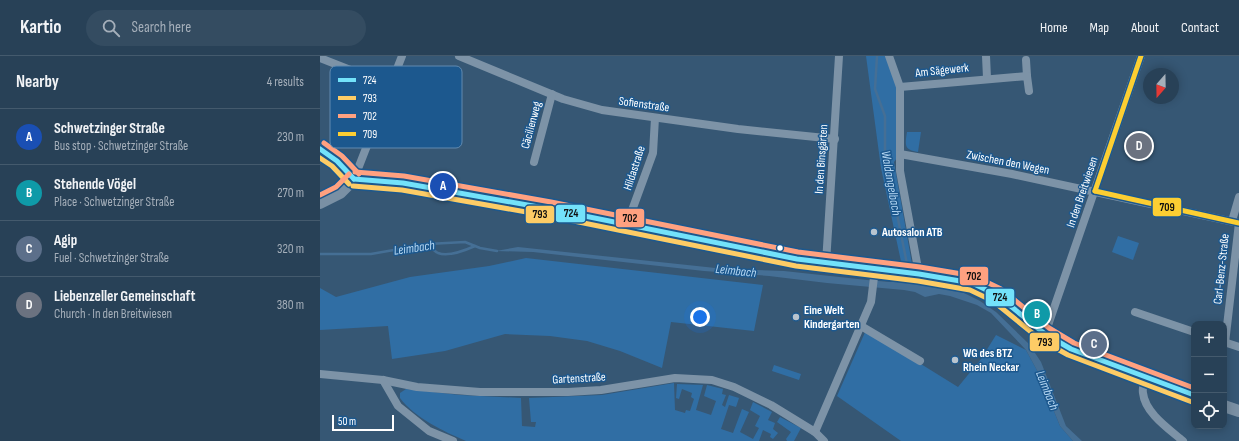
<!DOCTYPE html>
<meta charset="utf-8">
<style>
:root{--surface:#284157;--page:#344c61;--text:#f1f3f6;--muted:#a5afba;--line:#445a6d;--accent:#e797bd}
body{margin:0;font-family:"Sofia Sans Condensed",sans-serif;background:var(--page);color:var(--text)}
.controls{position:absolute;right:12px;bottom:12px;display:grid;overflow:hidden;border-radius:8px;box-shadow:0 2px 10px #0003}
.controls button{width:36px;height:36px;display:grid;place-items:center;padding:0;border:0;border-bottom:1px solid var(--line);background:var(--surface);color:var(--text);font:20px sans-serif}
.compass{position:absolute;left:823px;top:12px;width:36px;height:36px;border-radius:50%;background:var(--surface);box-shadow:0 2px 10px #0003;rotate:200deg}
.scale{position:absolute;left:12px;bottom:10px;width:62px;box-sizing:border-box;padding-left:4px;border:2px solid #fff;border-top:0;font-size:11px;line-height:14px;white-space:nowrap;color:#fff;-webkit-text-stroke:3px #1c588e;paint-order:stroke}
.you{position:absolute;left:380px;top:261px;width:14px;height:14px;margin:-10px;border:3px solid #fff;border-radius:50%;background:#1a73e8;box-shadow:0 0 0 6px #1a73e833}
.badge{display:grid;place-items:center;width:26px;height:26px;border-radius:50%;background:var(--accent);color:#fff;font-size:13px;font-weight:700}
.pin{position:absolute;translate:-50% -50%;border:2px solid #fff;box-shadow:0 1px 4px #0006}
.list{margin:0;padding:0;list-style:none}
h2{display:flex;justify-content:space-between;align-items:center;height:52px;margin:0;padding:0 16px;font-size:17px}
h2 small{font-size:13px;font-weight:400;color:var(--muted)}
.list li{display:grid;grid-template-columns:26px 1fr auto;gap:12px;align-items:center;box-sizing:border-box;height:56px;padding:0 16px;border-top:1px solid var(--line)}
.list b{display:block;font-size:15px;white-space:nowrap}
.list p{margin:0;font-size:13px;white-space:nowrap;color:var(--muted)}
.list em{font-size:13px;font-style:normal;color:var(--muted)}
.icon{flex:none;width:22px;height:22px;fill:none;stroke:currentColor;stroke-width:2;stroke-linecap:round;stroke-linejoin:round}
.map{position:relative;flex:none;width:919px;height:385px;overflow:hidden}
header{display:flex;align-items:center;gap:24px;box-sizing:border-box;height:56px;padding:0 20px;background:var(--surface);border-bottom:1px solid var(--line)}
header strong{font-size:19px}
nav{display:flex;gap:22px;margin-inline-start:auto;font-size:14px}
.search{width:280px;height:36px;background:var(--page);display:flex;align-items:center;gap:10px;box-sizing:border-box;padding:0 14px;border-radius:22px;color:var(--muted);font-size:15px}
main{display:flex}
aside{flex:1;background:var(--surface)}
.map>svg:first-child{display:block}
.green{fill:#306ea4}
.water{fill:#456f95}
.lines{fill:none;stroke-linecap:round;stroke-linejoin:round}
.stream{stroke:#456f95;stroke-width:2.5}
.street{stroke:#7d93a7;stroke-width:8}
.secondary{stroke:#7a90a4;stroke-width:12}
.bus-1-casing{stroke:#1c588e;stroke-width:8}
.bus-2-casing{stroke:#1c588e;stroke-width:8}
.bus-3-casing{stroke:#1c588e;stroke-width:8}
.bus-4-casing{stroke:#1c588e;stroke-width:8}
.bus-1{stroke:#73e2fa;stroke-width:5}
.bus-2{stroke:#fdcc66;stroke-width:5}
.bus-3{stroke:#ffa180;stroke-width:5}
.bus-4{stroke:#fcce32;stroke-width:5}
.poi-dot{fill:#b9c4ce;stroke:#1c588e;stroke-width:1.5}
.bus-dot{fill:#fff;stroke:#1c588e;stroke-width:1.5}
.labels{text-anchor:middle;stroke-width:3;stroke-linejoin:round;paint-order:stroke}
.street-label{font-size:12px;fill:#fff;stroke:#1c588e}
.poi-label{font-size:12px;font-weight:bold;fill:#fff;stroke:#1c588e;text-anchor:start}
.water-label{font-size:13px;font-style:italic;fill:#b6d8f4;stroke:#1c588e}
.key{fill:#1c588e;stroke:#608ab0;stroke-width:1}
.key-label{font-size:11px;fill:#fff}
.line-badge{stroke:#1c588e;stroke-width:1.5}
.pale-badge-label{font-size:11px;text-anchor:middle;font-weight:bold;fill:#111}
</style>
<header>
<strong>Kartio</strong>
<div class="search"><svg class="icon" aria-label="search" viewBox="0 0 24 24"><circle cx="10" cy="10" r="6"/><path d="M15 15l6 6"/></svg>Search here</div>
<nav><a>Home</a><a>Map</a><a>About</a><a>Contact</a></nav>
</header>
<main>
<aside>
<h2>Nearby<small>4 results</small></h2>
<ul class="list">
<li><span class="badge" style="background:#1a4fb4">A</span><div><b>Schwetzinger Straße</b><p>Bus stop · Schwetzinger Straße</p></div><em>230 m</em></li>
<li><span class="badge" style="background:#0f9aa8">B</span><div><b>Stehende Vögel</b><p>Place · Schwetzinger Straße</p></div><em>270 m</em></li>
<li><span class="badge" style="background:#5c6f8a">C</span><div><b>Agip</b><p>Fuel · Schwetzinger Straße</p></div><em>320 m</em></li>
<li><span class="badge" style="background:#6b7280">D</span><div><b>Liebenzeller Gemeinschaft</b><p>Church · In den Breitwiesen</p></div><em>380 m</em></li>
</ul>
</aside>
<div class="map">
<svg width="919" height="385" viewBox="0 0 919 385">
<rect width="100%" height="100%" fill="#365774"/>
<g class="green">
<path d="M546,0H570L580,31V98L574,106L592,208L590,211L582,210L561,112Z"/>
<path d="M587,76H601L598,96C584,94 585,89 587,76Z"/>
<path d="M798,180L819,187L813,204L792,196Z"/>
<path d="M206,202L443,229L434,275L351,266L342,312L300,295L267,285L230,280L185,278L125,295L72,303L68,270L0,274V232L16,241L90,221L169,210Z"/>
<path d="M689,242L729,255L724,270Z"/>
<path d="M546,274L638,331L661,303L676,279L706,294L719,318L740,370L753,385H581L517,340Z"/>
<path d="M454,309L481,318L479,324L452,315Z"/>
<path d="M354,327L355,354L365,357L366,354L370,355L374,343L371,341L372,337L362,333L359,343L356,342L357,328L383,329L376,354L391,359L396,345L384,340L387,329L403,333L402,338L406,339L402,349L405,351L409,339L419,342L416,351L409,349L401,373L413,377L422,353L429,356L420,376L433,383L439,372L435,370L440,360L430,354L433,346L452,356L448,364L455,367L453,373L458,377L453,383L450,381L451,378L443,374L439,385H146C123,375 95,362 80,342V337L86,333L140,339L201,342L202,370L215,371L216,366H211L209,342L282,339Z"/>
<path d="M460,361L481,372L474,385H467L466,383L471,376L457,366Z"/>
</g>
<path class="water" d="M198,191L405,213L464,215L547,224L570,226L583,225L587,223L609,227L644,237L660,245L676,256L709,288L721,306L746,370L762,385H753L740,370L719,318L706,294L671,257L657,249L630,240L619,238L605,241L595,236L584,234L507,227L449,220L384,215L213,196L176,195Z"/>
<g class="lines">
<g class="stream">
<path d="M557,0L555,33L565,60V98L588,213"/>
<path d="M108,188C111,191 114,195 118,197C128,201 146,194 155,190"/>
<path d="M0,198H51L108,188L145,186L160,192L177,195"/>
</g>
<g class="street">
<path d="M139,0L243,43L282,54L418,73L515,83"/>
<path d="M569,0L580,31V115L599,218"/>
<path d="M666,0L667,22"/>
<path d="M0,2L71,30"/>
<path d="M706,4L707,20"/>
<path d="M580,31L707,20L709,35"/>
<path d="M580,98L692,118L919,167"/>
<path d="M214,106L232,38"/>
<path d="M34,123L82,0"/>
<path d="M912,165L919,141"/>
<path d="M307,168L333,97L335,62"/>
<path d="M506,207L519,0"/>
<path d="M815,256L874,276"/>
<path d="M541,270L600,305"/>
<path d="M725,278L821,0"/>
<path d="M904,286L919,291"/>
<path d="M905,287L919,167"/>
<path d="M0,318L63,324L97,331L160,336H248L281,334L355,322L392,324L414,331L451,349L495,376L504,385"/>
<path d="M825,321C824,326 822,332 823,337C825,357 849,373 863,385"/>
<path d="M63,324L78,350L109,375L133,385"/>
<path d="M495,376L551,246L555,213"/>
</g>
<g class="secondary">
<path d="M0,93L17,105L34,123"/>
<path d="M34,123L83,127L230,153L394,185L477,203L599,218L652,227L677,239L725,278L751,293L874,339"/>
<path d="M0,147L20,137L34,123"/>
<path d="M904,350L919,355"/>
</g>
<defs>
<g id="bus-1">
<path d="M0,93L17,105L34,123"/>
<path d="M34,123L83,127L230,153L477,203L599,218L652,227L677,239L725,278L751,293L874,339"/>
</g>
<g id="bus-2">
<path d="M0,102L12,110L29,128"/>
<path d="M33,130L82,134L229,160L476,210L598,225L650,234L673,245L721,284L748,299L872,346"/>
</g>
<g id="bus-3">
<path d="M4,87L22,100L39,118"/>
<path d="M35,116L84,120L231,146L478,196L600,211L654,220L681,233L729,272L754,287L874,332"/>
<path d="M0,139L16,131L29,118"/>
</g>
<g id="bus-4">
<path d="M775,135L919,167"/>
<path d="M775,135L821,0"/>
</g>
</defs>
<use href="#bus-1" class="bus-1-casing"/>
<use href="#bus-2" class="bus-2-casing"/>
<use href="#bus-3" class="bus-3-casing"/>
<use href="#bus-4" class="bus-4-casing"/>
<use href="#bus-1" class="bus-1"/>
<use href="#bus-2" class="bus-2"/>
<use href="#bus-3" class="bus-3"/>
<use href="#bus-4" class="bus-4"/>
</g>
<g class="poi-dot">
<circle cx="554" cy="176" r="4"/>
<circle cx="476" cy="261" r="4"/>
<circle cx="635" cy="304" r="4"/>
</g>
<circle class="bus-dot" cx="460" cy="192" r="3.5"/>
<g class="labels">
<g class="street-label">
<text transform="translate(622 14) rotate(-6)" y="4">Am Sägewerk</text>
<text transform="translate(324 48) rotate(8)" y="4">Sofienstraße</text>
<text transform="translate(211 69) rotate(-75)" y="4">Cäcilienweg</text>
<text transform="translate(501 103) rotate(-86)" y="4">In den Binsgärten</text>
<text transform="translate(688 106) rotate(11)" y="4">Zwischen den Wegen</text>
<text transform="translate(314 112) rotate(-72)" y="4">Hildastraße</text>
<text transform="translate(762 136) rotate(-71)" y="4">In den Breitwiesen</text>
<text transform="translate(901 213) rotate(-84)" y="4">Carl-Benz-Straße</text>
<text transform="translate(259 322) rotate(-3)" y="4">Gartenstraße</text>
</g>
<g class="poi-label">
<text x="562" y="180">Autosalon ATB</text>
<text x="484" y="258">Eine Welt<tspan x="484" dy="14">Kindergarten</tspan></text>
<text x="643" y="301">WG des BTZ<tspan x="643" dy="14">Rhein Neckar</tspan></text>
</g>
<g class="water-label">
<text transform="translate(572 127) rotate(80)" y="5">Waldangelbach</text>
<text transform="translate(94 191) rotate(-8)" y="5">Leimbach</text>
<text transform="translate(416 214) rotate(6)" y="5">Leimbach</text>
<text transform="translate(728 334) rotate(68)" y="5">Leimbach</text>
</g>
</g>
<rect x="10" y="10" width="132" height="82" rx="6" class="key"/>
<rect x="18" y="22" width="18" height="4" fill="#73e2fa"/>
<rect x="18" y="40" width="18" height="4" fill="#fdcc66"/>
<rect x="18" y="58" width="18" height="4" fill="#ffa180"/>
<rect x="18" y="76" width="18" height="4" fill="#fcce32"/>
<g class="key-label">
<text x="43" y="28">724</text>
<text x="43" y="46">793</text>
<text x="43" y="64">702</text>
<text x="43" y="82">709</text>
</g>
<g class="line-badge">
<rect x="832" y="141" width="30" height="20" rx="4" fill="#fcce32"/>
<rect x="235" y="148" width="31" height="19" rx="4" fill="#73e2fa"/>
<rect x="205" y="149" width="30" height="19" rx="4" fill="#fdcc66"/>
<rect x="295" y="152" width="30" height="20" rx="4" fill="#ffa180"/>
<rect x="639" y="210" width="30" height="20" rx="4" fill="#ffa180"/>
<rect x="665" y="232" width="30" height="19" rx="4" fill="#73e2fa"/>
<rect x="709" y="276" width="31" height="20" rx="4" fill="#fdcc66"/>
</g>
<g class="pale-badge-label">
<text x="847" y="155">709</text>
<text x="251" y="161">724</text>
<text x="220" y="162">793</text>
<text x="310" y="166">702</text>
<text x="654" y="224">702</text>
<text x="680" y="245">724</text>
<text x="725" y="290">793</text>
</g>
</svg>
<div class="controls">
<button>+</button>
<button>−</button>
<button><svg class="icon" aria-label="locate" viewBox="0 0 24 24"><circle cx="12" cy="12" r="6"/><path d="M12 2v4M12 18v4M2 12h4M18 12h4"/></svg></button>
</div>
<svg class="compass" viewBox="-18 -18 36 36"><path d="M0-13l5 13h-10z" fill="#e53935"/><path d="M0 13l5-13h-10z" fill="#a5afba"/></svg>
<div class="scale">50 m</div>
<div class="you"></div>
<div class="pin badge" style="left:123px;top:130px;background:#1a4fb4">A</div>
<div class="pin badge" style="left:717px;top:258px;background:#0f9aa8">B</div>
<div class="pin badge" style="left:774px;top:288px;background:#5c6f8a">C</div>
<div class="pin badge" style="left:819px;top:90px;background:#6b7280">D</div>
</div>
</main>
